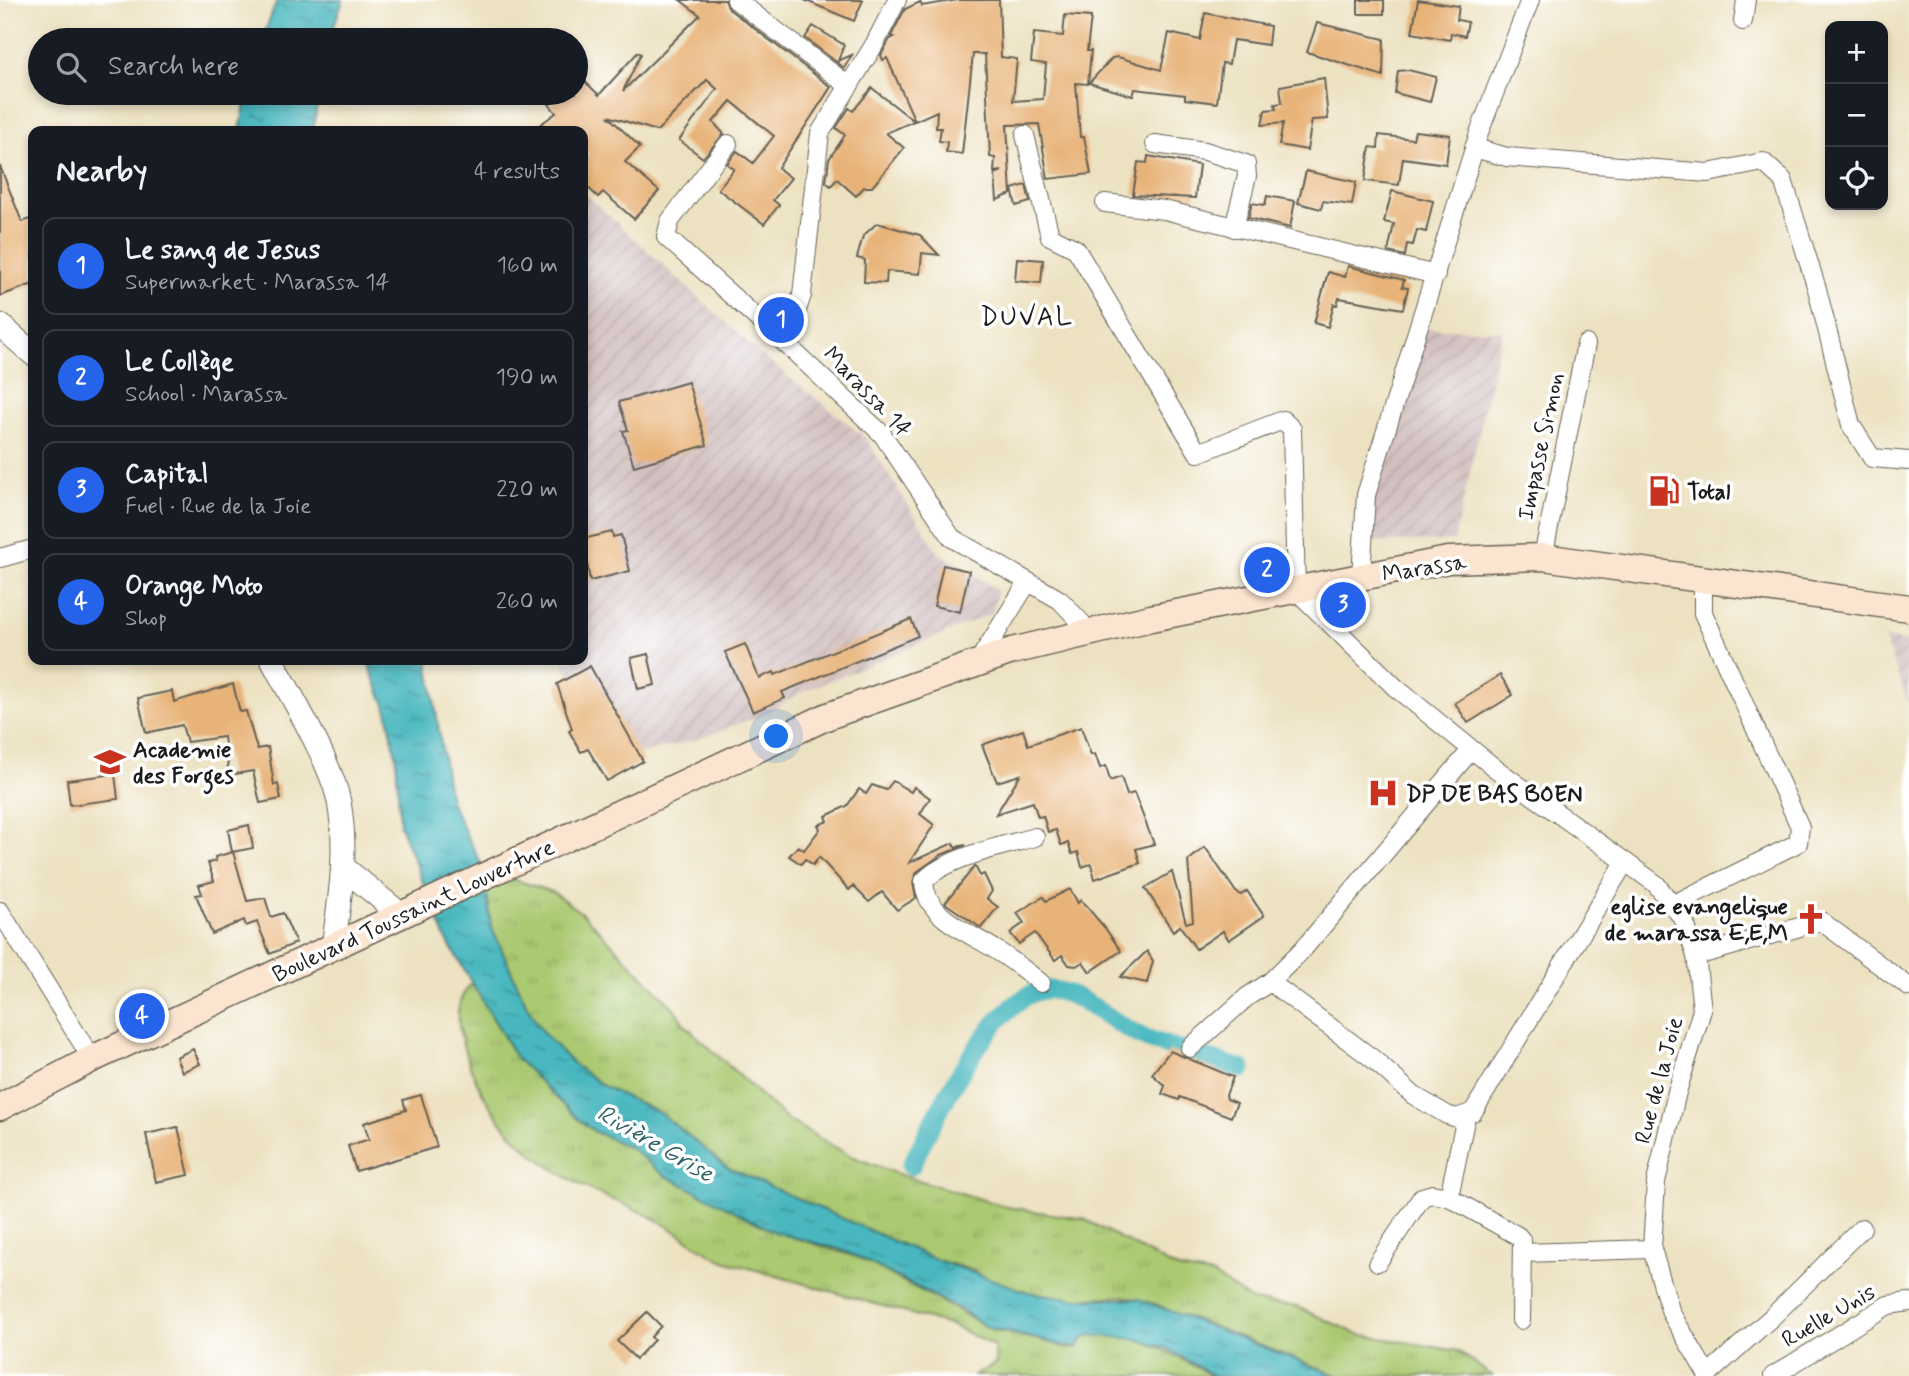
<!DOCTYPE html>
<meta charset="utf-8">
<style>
:root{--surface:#171b24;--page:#242831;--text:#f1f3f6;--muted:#9ea1a6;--line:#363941;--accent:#2563eb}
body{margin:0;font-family:Mynerve,sans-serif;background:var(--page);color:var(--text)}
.controls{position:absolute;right:21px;top:21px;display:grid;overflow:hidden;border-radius:14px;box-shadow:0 4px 10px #0003}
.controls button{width:63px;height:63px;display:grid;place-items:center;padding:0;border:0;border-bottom:2px solid var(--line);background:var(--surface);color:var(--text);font:35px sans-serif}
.you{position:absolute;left:777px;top:737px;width:24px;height:24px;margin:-18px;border:5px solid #fff;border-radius:50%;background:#1a73e8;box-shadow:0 0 0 10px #1a73e833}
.badge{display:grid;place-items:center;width:46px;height:46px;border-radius:50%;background:var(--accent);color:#fff;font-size:23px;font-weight:700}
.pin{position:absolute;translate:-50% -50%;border:4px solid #fff;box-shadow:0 2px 7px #0006}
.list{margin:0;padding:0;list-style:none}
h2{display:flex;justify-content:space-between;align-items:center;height:91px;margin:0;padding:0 28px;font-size:30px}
h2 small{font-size:23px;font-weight:400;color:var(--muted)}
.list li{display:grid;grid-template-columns:46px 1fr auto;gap:21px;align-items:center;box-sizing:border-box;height:98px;margin:0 14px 14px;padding:0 14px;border:2px solid var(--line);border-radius:14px}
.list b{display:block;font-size:26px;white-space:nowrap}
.list p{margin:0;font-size:23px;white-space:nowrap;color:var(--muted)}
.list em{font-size:23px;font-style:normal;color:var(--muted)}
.icon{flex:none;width:38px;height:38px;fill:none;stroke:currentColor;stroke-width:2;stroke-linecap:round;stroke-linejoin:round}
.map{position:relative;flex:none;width:1909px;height:1376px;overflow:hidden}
.search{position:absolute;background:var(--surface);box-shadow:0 4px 10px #0003;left:28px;top:28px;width:560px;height:77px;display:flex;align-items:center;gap:18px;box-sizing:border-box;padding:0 24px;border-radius:38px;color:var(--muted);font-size:26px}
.panel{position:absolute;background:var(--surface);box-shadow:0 4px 10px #0003;left:28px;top:126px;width:560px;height:539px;border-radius:14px}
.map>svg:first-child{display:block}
.industrial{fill:url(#industrial-furrows)}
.grass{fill:url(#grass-tufts);stroke:#637246;stroke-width:2}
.water{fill:url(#water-ripples);stroke:#326a6e;stroke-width:2}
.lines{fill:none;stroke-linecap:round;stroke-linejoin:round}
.canal{stroke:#48b7bf;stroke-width:19}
.building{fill:#e8b378}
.minor-casing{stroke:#656155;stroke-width:20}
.tertiary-casing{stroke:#656155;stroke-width:25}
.secondary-casing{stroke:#656155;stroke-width:29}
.minor{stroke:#fff;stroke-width:18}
.tertiary{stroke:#fff;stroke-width:23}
.secondary{stroke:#fce5d0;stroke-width:26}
.labels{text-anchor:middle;stroke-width:7;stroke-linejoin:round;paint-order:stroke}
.street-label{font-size:23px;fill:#1c1c1c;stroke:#fff}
.poi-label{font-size:23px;font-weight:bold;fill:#1c1c1c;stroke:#fff;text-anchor:start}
.water-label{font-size:24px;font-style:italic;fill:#306265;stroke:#fff}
.quarter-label{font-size:26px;letter-spacing:2px;fill:#1c1c1c;stroke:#fff}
</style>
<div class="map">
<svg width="1909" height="1376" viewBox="0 0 1909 1376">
<defs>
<pattern id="industrial-furrows" width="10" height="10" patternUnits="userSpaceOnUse" patternTransform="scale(1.75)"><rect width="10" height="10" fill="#d2bfbf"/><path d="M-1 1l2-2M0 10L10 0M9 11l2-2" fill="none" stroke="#b4a4a4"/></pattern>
<pattern id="grass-tufts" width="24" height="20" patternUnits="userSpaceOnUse" patternTransform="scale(1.75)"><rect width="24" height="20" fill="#aac971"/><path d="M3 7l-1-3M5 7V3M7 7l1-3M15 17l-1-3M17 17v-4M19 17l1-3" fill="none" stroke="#92ac61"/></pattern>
<pattern id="water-ripples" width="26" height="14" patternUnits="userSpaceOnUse" patternTransform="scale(1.75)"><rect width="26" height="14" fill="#48b7bf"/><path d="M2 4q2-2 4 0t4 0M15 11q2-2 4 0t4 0" fill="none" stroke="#3b949a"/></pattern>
</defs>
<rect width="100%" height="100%" fill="#fff"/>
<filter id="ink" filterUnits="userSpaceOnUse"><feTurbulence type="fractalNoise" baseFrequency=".0143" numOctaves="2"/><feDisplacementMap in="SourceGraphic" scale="14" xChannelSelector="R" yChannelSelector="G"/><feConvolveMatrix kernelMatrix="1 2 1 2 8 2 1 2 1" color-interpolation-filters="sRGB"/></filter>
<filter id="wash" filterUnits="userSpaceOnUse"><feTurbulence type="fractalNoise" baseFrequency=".00686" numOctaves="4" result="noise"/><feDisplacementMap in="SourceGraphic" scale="28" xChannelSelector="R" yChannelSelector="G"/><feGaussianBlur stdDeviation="1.57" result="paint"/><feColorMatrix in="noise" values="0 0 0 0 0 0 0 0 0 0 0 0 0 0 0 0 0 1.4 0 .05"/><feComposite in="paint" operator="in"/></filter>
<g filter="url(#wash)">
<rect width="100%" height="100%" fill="#ece1c0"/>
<g class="industrial">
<path d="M583,192L765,358L865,437L938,552L997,590L993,613L800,693L764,714L702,738L612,761L562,660H583Z"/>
<path d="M1423,328L1502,331L1454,541L1369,542L1370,497Z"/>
<path d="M1884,638L1909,642V705Z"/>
</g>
<g class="grass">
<path d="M484,870L553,892L584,915L674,1008L684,1024L786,1119L851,1156L898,1174L1007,1207L1084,1219L1178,1269L1213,1275L1252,1301L1297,1307L1357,1334L1458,1351L1492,1376H1338L1195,1319L1178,1315L1156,1304L1123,1296L1075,1299L1028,1292L997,1283L969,1269L937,1260L726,1167L662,1114L605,1087L573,1064L544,1034L527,1006L491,926Z"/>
<path d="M472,983L517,1059L580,1121L597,1133L631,1148L662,1174L730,1206L770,1230L860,1258L995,1331L1045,1341L1069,1349C1078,1346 1083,1336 1091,1335C1141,1328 1173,1358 1214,1376H974L996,1363L994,1346L953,1326L724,1261C700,1250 680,1233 657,1220C635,1208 611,1200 589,1189C523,1157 481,1112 462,1041C457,1019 454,1000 472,983Z"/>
</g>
<g class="water">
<path d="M277,0H343L329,40H262Z"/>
<path d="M247,93H319L313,131H240Z"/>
<path d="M367,660H428L450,801L484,870L491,926L527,1006L544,1034L573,1064L605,1087L662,1114L726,1167L937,1260L1028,1292L1075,1299H1139L1338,1376H1214L1166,1348L1136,1339L1091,1335L1083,1338L1077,1348L988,1328L962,1310L860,1258L839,1249L777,1233L662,1174L631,1148L597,1133L580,1121L517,1059L445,937L400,826L396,757L387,710Z"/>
</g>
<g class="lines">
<path class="canal" d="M911,1166C931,1125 997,984 1052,990C1083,993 1112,1023 1141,1036C1173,1050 1209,1058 1242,1069"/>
</g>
<g id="blocks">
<g class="building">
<path d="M680,0H725L729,9L831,87L778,168L791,178L773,200L779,205L764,224L718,189L734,169L727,164L737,151L753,163L774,136L731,101L713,122L724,134L703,158L679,140L717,89L707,80L657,131L608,116L640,147L625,162L659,191L634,219L603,192L598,197L583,183V160L589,154L583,148V131H531L556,113L549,104L563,93H576V73L599,95L638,52L641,54L623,91L700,15Z"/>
<path d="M804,0H863L854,21Z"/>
<path d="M958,0H999L1001,57L1017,59L1013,101L1043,99L1046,64L1031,62L1034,33L1063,36L1065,15L1091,17L1087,51H1091L1088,84L1076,83L1080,137H1084L1091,174L1048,179L1039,124L1007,125L1011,194L997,200L995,174L1002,171L994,172L995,158L990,157L985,54H973L962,154L946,152L947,142L939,141L941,128H936L937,111L915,121L887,58L883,60L881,55L890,39L894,37L891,36L905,9L920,2L922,6Z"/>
<rect x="1358" y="0" width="26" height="14"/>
<path d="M1418,0L1459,6L1457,20L1468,22L1465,36L1451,33L1450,40L1412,33Z"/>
<path d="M1205,13L1270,26L1268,45L1233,40L1229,64L1222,63L1217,103L1185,99V95L1135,89L1133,96L1089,83L1112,58L1118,57L1161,70L1169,33L1200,40Z"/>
<path d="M1317,23L1384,39L1383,76L1307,52Z"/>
<path d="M813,26L844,45L838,61L852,55L844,68L805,38Z"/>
<path d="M1408,70L1436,77L1430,102L1395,93L1398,71Z"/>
<path d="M1324,78L1328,119L1312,120L1307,150L1279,145L1283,123L1262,125L1265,110L1276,109L1275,104L1282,103L1280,86Z"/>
<path d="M872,88L914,121L886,133L904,148L872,187H864L856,196L837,179L831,186L826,182L829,159L845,135L836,128L849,108L853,111Z"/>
<path d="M1415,131L1450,135L1446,164L1403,158L1399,185L1365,181L1370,147L1378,148L1379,135L1413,139Z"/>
<path d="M1148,156L1199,165L1195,198L1133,195L1138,162L1147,163Z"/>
<path d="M0,166L22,222L33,218V284L0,296Z"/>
<path d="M1306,171L1356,182L1352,205L1323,201L1321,209L1298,203Z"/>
<path d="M1026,185L1030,202L1016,206L1012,189Z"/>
<path d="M1392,191L1433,201L1426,232L1417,230L1413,245L1407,244L1405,256L1388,252L1394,224L1384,222Z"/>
<path d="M1267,196L1295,201L1290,228L1248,218L1252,203L1265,205Z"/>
<path d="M877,223L920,235L939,255L922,253L920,274L887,271L886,283L864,282L865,260L857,258L863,236Z"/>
<path d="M1017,258L1043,260L1041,283L1015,281Z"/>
<path d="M1348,266L1404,280L1402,287L1408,288L1403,309L1339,298L1337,305L1334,304L1328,327L1314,323L1328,272L1345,277Z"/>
<path d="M688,382L707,445L634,466L623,431L628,430L619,402Z"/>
<path d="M612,532L613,537L621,535L630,571L590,581L583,539Z"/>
<path d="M943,565L969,571L960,612L934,606Z"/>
<path d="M911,619L918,636L782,692L785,698L753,712L725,652L745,644L759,678L774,672L775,675Z"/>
<path d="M648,654L655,685L638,689L631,658Z"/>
<path d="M590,666L643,761L607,781L588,749L581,752L569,731L572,729L557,684Z"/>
<path d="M1500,675L1513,695L1468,723L1455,703Z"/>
<path d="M233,684L240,712L246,711L257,749L268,747L274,785L278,784L281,799L260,803L253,771L229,775L224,737L187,742L182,725L146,733L138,698L172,691L174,702Z"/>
<path d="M1081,727L1091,755L1095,754L1100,768L1106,766L1110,781L1121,777L1127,795L1134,793L1154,844L1136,849L1140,863L1095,879L1091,864L1082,867L1078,852L1072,854L1068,843L1061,845L1056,830L1048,832L1043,816L1038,817L1033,802L996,814L1020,775L997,782L982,745L1023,730L1028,745Z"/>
<path d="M115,774L118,799L70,805L67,780Z"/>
<path d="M893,781L911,792L914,787L930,798L920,814L934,825L909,863L953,843L955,847L966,845L941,855L917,872L913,882L916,898L897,910L882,892L869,902L853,886L849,890L819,857L813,865L805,859L801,864L789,856L798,846L804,850L820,829L818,825L828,821L826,816L847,806L859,789L866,794L872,785L886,790Z"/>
<path d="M249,825L253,848L232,852L228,830Z"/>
<path d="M1205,847L1236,892L1241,895L1247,891L1264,916L1229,940L1223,931L1196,949L1180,926L1173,931L1145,888L1172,872L1186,923L1193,921L1188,861Z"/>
<path d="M233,852L247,901L265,898L271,917L283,913L296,943L270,954L257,922L246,926L244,920L212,934L196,895L202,894L199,885L214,881L208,863L216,861L215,857Z"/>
<path d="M975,866L980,876L984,874L992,891L987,899L998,907L981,928L945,903Z"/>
<path d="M1070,889L1078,903L1081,900L1105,928L1121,951L1090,972L1083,962L1076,966L1069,965L1062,955L1055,960L1035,933L1019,944L1010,933L1024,923L1017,913L1043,897L1046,901Z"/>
<path d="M1147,951L1153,961L1147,983L1120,977Z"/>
<path d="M193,1049L200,1064L182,1072L176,1057Z"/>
<path d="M1170,1051L1233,1077L1226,1095L1227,1099L1237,1103L1231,1117L1180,1097L1179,1100L1162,1094L1165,1086L1152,1074Z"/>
<path d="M421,1095L437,1147L356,1171L348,1146L369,1139L364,1123L406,1110L403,1100Z"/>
<path d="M178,1127L189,1175L156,1182L146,1134Z"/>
<path d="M647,1312L661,1326L651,1337L654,1340L636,1359L617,1341Z"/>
</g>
</g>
</g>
<g filter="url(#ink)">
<use href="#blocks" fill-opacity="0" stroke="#656155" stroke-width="2"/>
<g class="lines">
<defs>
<g id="minor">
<path d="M736,0L849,86"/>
<path d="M897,0L874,45L820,133L802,295L786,344L882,434L952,538L1060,600L1090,632"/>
<path d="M1743,21L1746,0"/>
<path d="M1025,135L1050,236L1076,249L1198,453L1283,420L1292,429L1296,590L1396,688L1496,769L1656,884L1684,920L1696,956L1702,1010L1677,1092L1656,1182L1652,1249L1671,1313L1708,1376"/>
<path d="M728,144L670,221L666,237L786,344"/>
<path d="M1155,144L1205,151L1246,164L1247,176L1234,228"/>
<path d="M1474,148L1507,157L1708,173L1763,162L1783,180L1817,289L1851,425L1872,458L1909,461"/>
<path d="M1105,203L1164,210L1436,275"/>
<path d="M1543,557L1586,344"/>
<path d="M0,558L33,549"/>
<path d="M1361,577L1366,495L1479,133L1530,0"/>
<path d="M978,662L1028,582"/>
<path d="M1471,750L1304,948L1270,982L1373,1059L1413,1095L1447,1115L1457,1118L1473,1112L1625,862"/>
<path d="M1035,837C1004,846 946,857 924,881C925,918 971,933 996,950C1012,960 1026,971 1041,983"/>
<path d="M1672,905L1798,843L1800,827L1703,613V579"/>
<path d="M0,911L92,1059"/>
<path d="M1696,956L1821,921L1909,987"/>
<path d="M1190,1048L1247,997L1270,982"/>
<path d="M1449,1197L1518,1236L1522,1241L1521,1320"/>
<path d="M1523,1253L1652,1249"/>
<path d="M1378,1262L1422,1197L1432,1194L1449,1197L1466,1116"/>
<path d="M1707,1375L1772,1317L1862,1228"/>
<path d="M1773,1376L1888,1305L1909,1302"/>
</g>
<g id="tertiary">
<path d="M0,325L33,354"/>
<path d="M272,660C291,696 332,764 339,802C348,851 340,899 333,947"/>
<path d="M344,868L400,914"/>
</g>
<path id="secondary" d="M0,1107L92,1059L828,716L1012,651L1151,618L1448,560L1543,557L1909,608"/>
</defs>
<use href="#minor" class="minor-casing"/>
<use href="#tertiary" class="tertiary-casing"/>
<use href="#secondary" class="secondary-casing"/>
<use href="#minor" class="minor"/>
<use href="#tertiary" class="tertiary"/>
<use href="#secondary" class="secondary"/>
</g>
</g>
<defs>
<symbol id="fuel-bare" viewBox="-9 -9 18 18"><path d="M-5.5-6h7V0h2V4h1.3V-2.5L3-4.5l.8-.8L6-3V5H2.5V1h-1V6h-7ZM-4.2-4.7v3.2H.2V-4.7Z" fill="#c8321e" stroke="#fff" stroke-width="2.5" paint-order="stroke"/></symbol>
<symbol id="school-bare" viewBox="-9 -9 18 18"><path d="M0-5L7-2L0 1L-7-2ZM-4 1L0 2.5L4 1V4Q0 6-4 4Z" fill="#c8321e" stroke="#fff" stroke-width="2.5" paint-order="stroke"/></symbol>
<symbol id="hospital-bare" viewBox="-9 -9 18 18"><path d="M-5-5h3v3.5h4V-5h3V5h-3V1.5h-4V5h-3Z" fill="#c8321e" stroke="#fff" stroke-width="2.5" paint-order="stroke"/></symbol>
<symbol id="church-bare" viewBox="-9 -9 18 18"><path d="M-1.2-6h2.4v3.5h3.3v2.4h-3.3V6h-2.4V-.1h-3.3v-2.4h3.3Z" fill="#c8321e" stroke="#fff" stroke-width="2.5" paint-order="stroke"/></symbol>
</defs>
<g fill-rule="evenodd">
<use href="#fuel-bare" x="1642" y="469" width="44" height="44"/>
<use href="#school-bare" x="88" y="740" width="44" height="44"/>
<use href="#hospital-bare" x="1361" y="771" width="44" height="44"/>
<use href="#church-bare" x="1789" y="897" width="44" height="44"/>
</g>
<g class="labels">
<g class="street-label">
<text transform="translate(868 391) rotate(46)" y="8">Marassa 14</text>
<text transform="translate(1540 446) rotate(-78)" y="8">Impasse Simon</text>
<text transform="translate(1424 567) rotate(-9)" y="8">Marassa</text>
<text transform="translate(413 910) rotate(-25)" y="8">Boulevard Toussaint Louverture</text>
<text transform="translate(1658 1080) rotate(-75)" y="8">Rue de la Joie</text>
<text transform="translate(1828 1315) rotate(-30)" y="8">Ruelle Unis</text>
</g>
<g class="poi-label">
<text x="1687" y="499">Total</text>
<text x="133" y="757">Academie<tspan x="133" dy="26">des Forges</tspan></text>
<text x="1406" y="801">DP DE BAS BOEN</text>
<text x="1788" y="914" text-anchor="end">eglise evangelique<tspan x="1788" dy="26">de marassa E,E,M</tspan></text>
</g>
<g class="water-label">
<text transform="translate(656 1143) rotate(30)" y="8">Rivière Grise</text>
</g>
<g class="quarter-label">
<text x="1027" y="325">DUVAL</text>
</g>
</g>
</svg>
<div class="controls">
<button>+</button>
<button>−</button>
<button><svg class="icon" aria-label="locate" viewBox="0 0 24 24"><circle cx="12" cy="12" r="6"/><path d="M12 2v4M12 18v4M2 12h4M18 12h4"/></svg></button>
</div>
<div class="you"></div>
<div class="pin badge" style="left:781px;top:320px">1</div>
<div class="pin badge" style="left:1267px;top:570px">2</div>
<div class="pin badge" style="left:1343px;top:605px">3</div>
<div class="pin badge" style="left:142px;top:1016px">4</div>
<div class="search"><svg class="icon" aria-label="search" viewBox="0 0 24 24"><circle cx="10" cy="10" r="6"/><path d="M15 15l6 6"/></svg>Search here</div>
<section class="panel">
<h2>Nearby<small>4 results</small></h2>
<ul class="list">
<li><span class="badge">1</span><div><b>Le sang de Jesus</b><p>Supermarket · Marassa 14</p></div><em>160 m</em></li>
<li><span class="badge">2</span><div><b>Le Collège</b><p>School · Marassa</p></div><em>190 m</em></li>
<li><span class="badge">3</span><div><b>Capital</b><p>Fuel · Rue de la Joie</p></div><em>220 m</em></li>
<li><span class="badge">4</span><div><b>Orange Moto</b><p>Shop</p></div><em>260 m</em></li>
</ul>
</section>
</div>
